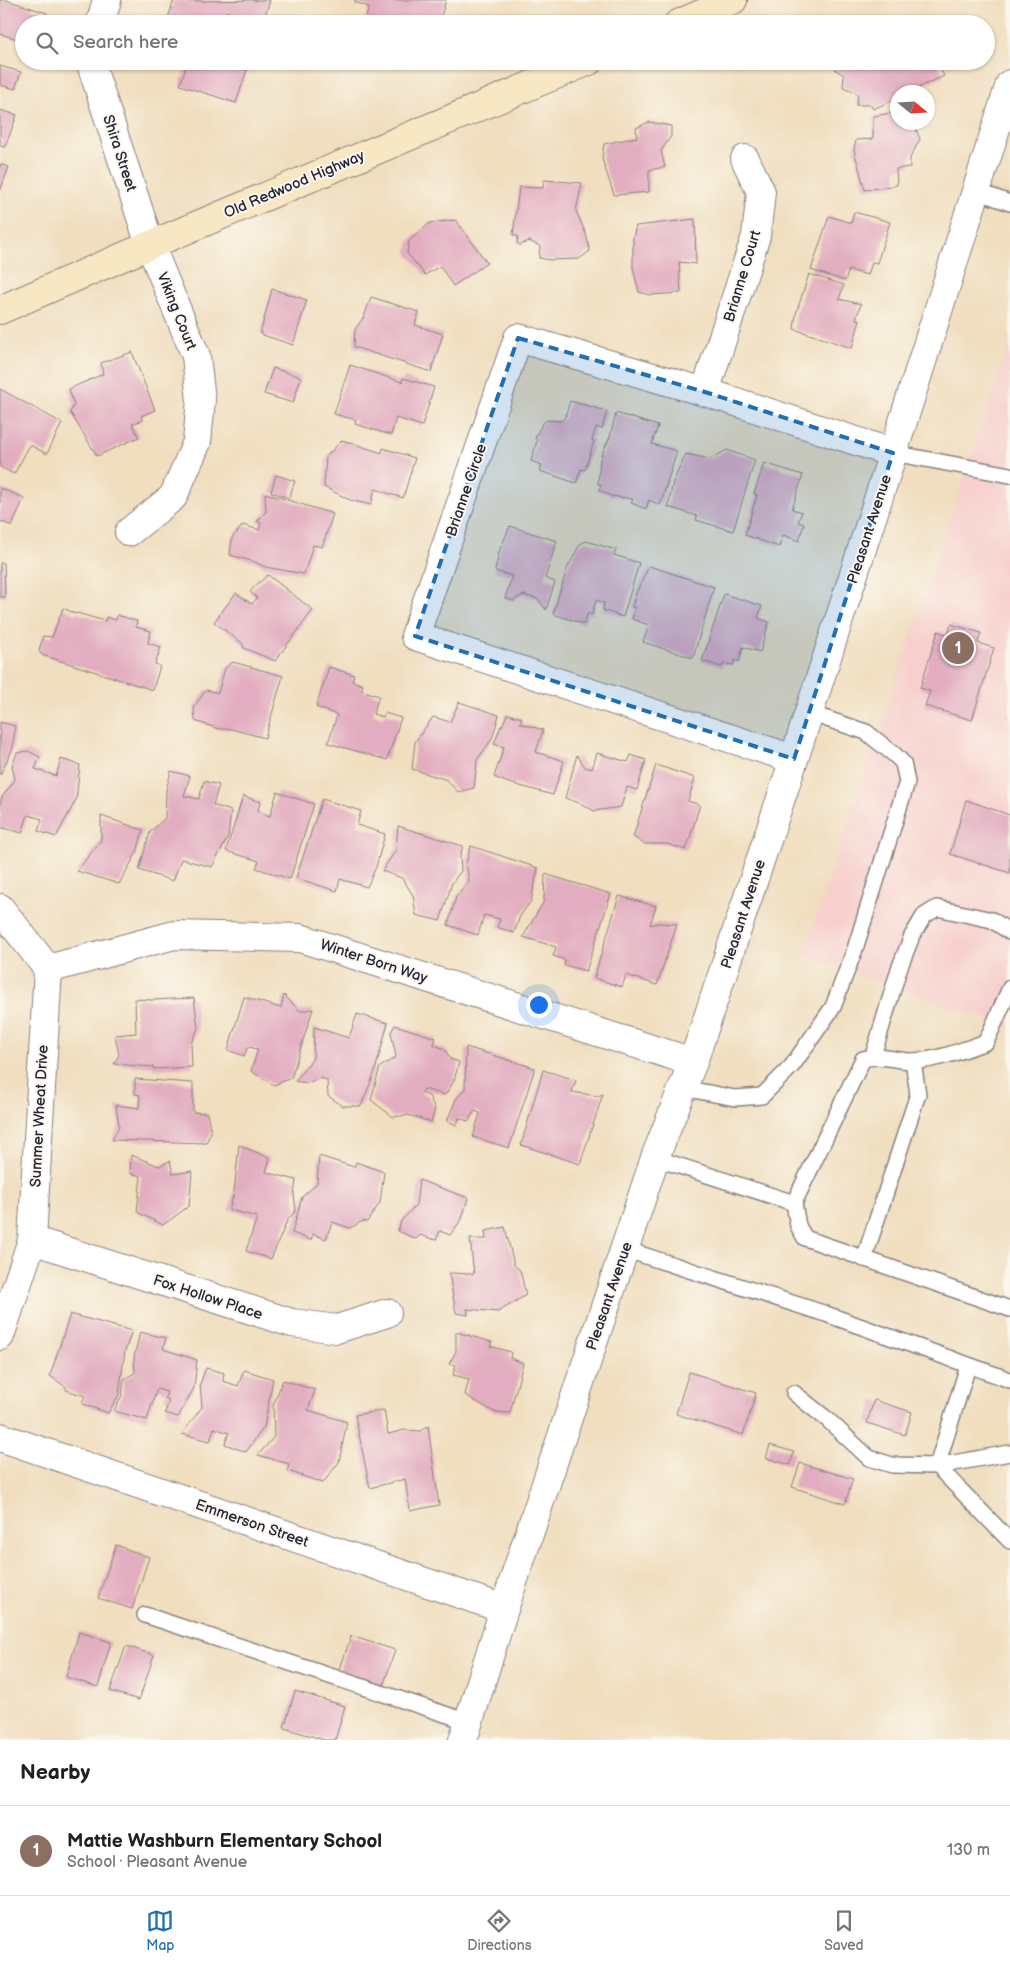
<!DOCTYPE html>
<meta charset="utf-8">
<style>
:root{--surface:#fff;--page:#f2f2f2;--text:#202124;--muted:#757577;--line:#e0e0e0;--accent:#1f6fb2}
body{margin:0;font-family:"Balsamiq Sans",sans-serif;background:var(--page);color:var(--text)}
.compass{position:absolute;left:890px;top:85px;width:45px;height:45px;border-radius:50%;background:var(--surface);box-shadow:0 1px 4px #0004;rotate:108deg}
.you{position:absolute;left:538px;top:1004px;width:18px;height:18px;margin:-12px;border:4px solid #fff;border-radius:50%;background:#1a73e8;box-shadow:0 0 0 8px #1a73e833}
.badge{display:grid;place-items:center;width:32px;height:32px;border-radius:50%;background:var(--accent);color:#fff;font-size:16px;font-weight:700}
.pin{position:absolute;translate:-50% -50%;border:2px solid #fff;box-shadow:0 1px 5px #0006}
.list{margin:0;padding:0;list-style:none}
h2{display:flex;justify-content:space-between;align-items:center;height:65px;margin:0;padding:0 20px;font-size:21px}
h2 small{font-size:16px;font-weight:400;color:var(--muted)}
.list li{display:grid;grid-template-columns:32px 1fr auto;gap:15px;align-items:center;box-sizing:border-box;height:90px;padding:0 20px;border-top:1px solid var(--line)}
.list b{display:block;font-size:19px;white-space:nowrap}
.list p{margin:0;font-size:16px;white-space:nowrap;color:var(--muted)}
.list em{font-size:16px;font-style:normal;color:var(--muted)}
.icon{flex:none;width:28px;height:28px;fill:none;stroke:currentColor;stroke-width:2;stroke-linecap:round;stroke-linejoin:round}
.map{position:relative;flex:none;width:1010px;height:1740px;overflow:hidden}
.search{position:absolute;background:var(--surface);box-shadow:0 1px 4px #0004;left:15px;right:15px;top:15px;height:55px;display:flex;align-items:center;gap:12px;box-sizing:border-box;padding:0 18px;border-radius:28px;color:var(--muted);font-size:19px}
.sheet{height:155px;background:var(--surface)}
nav{display:flex;justify-content:space-around;align-items:center;box-sizing:border-box;height:70px;border-top:1px solid var(--line);background:var(--surface);font-size:14px;color:var(--muted)}
nav a{display:grid;justify-items:center;gap:2px}
nav .on{color:var(--accent)}
.map>svg:first-child{display:block}
.built{fill:#f7d0cd}
.building{fill:#e2adc0}
.lines{fill:none;stroke-linecap:round;stroke-linejoin:round}
.service-casing{stroke:#89807d;stroke-width:18}
.minor-casing{stroke:#89807d;stroke-width:30}
.tertiary-casing{stroke:#89807d;stroke-width:30}
.secondary-casing{stroke:#89807d;stroke-width:30}
.service{stroke:#fff;stroke-width:15}
.minor{stroke:#fff;stroke-width:28}
.tertiary{stroke:#fff;stroke-width:28}
.secondary{stroke:#f7e8c3;stroke-width:28}
.marked{fill:#1f6fb2;fill-opacity:0.2;stroke:#1f6fb2;stroke-width:4;stroke-dasharray:10 6;stroke-linejoin:round}
.labels{text-anchor:middle;stroke-width:4;stroke-linejoin:round;paint-order:stroke}
.street-label{font-size:15px;fill:#22223b;stroke:#fbf7ec}
</style>
<div class="map">
<svg width="1010" height="1740" viewBox="0 0 1010 1740">
<rect width="100%" height="100%" fill="#fbf7ec"/>
<filter id="ink" filterUnits="userSpaceOnUse"><feTurbulence type="fractalNoise" baseFrequency=".02" numOctaves="2"/><feDisplacementMap in="SourceGraphic" scale="10" xChannelSelector="R" yChannelSelector="G"/><feConvolveMatrix kernelMatrix="1 2 1 2 8 2 1 2 1" color-interpolation-filters="sRGB"/></filter>
<filter id="wash" filterUnits="userSpaceOnUse"><feTurbulence type="fractalNoise" baseFrequency=".0096" numOctaves="4" result="noise"/><feDisplacementMap in="SourceGraphic" scale="20" xChannelSelector="R" yChannelSelector="G"/><feGaussianBlur stdDeviation="1.12" result="paint"/><feColorMatrix in="noise" values="0 0 0 0 0 0 0 0 0 0 0 0 0 0 0 0 0 1.4 0 .05"/><feComposite in="paint" operator="in"/></filter>
<g filter="url(#wash)">
<rect width="100%" height="100%" fill="#f0debf"/>
<path class="built" d="M1010,340V1027L803,956Z"/>
<g id="blocks">
<g class="building">
<path d="M0,0H6L47,13L44,24H24V41L0,34Z"/>
<path d="M174,0L193,1L270,0L263,22L226,11L221,24H166Z"/>
<path d="M355,0H446L439,23L423,20L422,24H364L369,7L355,2Z"/>
<path d="M188,61H250L236,103L180,85Z"/>
<path d="M832,61H912L914,67L925,61H936L944,76L908,92H898V98L873,109L871,105H856L858,96L855,92L843,87L844,75L836,70Z"/>
<path d="M0,66L21,72L15,89L0,85Z"/>
<path d="M0,110L17,115L5,147L0,146Z"/>
<path d="M898,112V122H918L919,126L915,127L920,139L910,158V167L896,169L897,185L865,190L854,150L856,140L873,139V116Z"/>
<path d="M649,122L671,126V136L661,151L665,167L649,170V192L614,195L602,159L604,144L637,137L636,128Z"/>
<path d="M0,164L9,167L0,191Z"/>
<path d="M544,180L582,183L576,211L586,234L590,251L579,259L551,260L539,258L540,246L529,241L520,245L517,243L518,236L513,235L519,187L543,188Z"/>
<path d="M854,212L890,222L877,263L872,262L868,275L849,270L845,281L811,270L829,216L851,223Z"/>
<path d="M695,219L696,264L679,262L681,293L650,295L639,292L633,268V237L636,226Z"/>
<path d="M456,220L487,263L453,286L440,266L425,275L407,253L409,241L430,223Z"/>
<path d="M809,274L844,285L839,299L861,304L856,319L860,320L852,348L794,329L796,314Z"/>
<path d="M272,289L307,300L293,345L260,334Z"/>
<path d="M371,297L419,312L415,325L443,334L431,372L354,347L355,329L364,317Z"/>
<path d="M132,352L155,410L141,416L143,420L132,424L139,437L97,456L70,412L74,405L69,389L103,374L101,363Z"/>
<path d="M350,365L402,382L403,378L434,387L422,426L396,418L391,435L355,424L356,420L334,414Z"/>
<path d="M273,368L301,377L293,403L264,394Z"/>
<path d="M0,389L62,423L47,454L30,445L14,474L0,467Z"/>
<path d="M570,401L607,411L602,429L596,427L592,440L594,441L585,470L581,469L576,483L540,471L542,465L531,461L537,441L535,438L542,424L547,420L561,421L565,417Z"/>
<path d="M616,413L658,426L652,444L677,451L660,505L649,500L646,509L631,503L633,499L611,496L599,490L601,484H598L600,458L610,437Z"/>
<path d="M342,440L382,453L383,448L415,458L403,498L375,489L371,505L350,500L324,487L326,457Z"/>
<path d="M727,450L755,460L733,531L696,520L697,516L668,507L673,482L686,454L710,459Z"/>
<path d="M764,463L803,475L792,509L802,512L798,522L804,524L799,541L783,535L779,547L745,535L757,495L754,494Z"/>
<path d="M276,475L295,481L289,498L271,492Z"/>
<path d="M0,488L24,498L12,526L0,521Z"/>
<path d="M265,493L333,514L322,547L313,545L304,574L265,567L255,562L230,555L232,538L243,525L259,530L261,523L257,521L266,512Z"/>
<path d="M510,526L557,541L545,578L555,582L546,610L538,599L523,595L513,601L505,598L512,576L495,571L499,552Z"/>
<path d="M586,541L616,550L614,555L639,563L623,617L603,610L604,603L596,600L592,615L588,613L584,624L553,614L567,569L580,544Z"/>
<path d="M0,563H4L5,597H0Z"/>
<path d="M649,566L714,587L693,658L643,642L649,625L632,619L635,608L632,607L636,593Z"/>
<path d="M268,575L313,610L275,661L244,648L242,643L214,622L236,593L252,604L257,598L250,592L254,587Z"/>
<path d="M724,594L762,606L758,618L769,622L760,652L743,647L739,662L735,660L733,665L723,664L722,667L702,661Z"/>
<path d="M63,608L76,614L77,613L105,621L106,617L116,620L117,615L137,621L136,627L151,631L148,643L161,647L155,664L160,666L153,690L42,655L39,651L43,636L52,637Z"/>
<path d="M951,624L981,633L978,643L994,648L972,720L925,706L930,691L920,688L938,631L948,635Z"/>
<path d="M233,662L283,676L265,738L231,729H219L195,721L194,707L206,690L218,693L225,668Z"/>
<path d="M329,667L354,675L352,681L363,685L361,690L379,696L373,714L383,717L385,713L401,718L387,760L328,743L337,715L316,707Z"/>
<path d="M459,702L499,715L492,739L477,760L474,788L458,792L447,780L412,769L415,742L433,717L450,722Z"/>
<path d="M507,714L522,718L520,723L543,730L536,752L564,761L553,795L506,782L494,777L504,747L494,744L501,726H502Z"/>
<path d="M0,722L15,726L13,748L0,775Z"/>
<path d="M28,751L40,757L35,769L56,776L61,759L80,765L76,800L56,837L38,831L42,819L28,815L22,833L0,827V804L2,797L15,780L12,766L17,753Z"/>
<path d="M597,753L628,762L631,755L646,760L637,790L627,787L621,807L594,811L582,804L565,798L577,755L585,767L592,769Z"/>
<path d="M656,765L695,778L688,801L700,805L686,850L667,844H644L633,837Z"/>
<path d="M171,771L190,776L184,796L199,799L204,781L219,785L213,805L231,811L228,837L212,867L181,859L173,881L139,870L150,832L165,818L166,790Z"/>
<path d="M277,792L314,804L290,879L256,868L259,861L226,851L243,796L261,802L257,812L270,816Z"/>
<path d="M322,799L361,811L357,825L385,834L376,867L367,887L340,879L337,891L296,878Z"/>
<path d="M966,800L1010,815V873L950,854Z"/>
<path d="M101,816L143,830L137,852L119,884L77,871L101,840Z"/>
<path d="M398,826L463,846L460,856L461,871L452,883L440,921L416,915L413,895L402,878L382,871L396,850Z"/>
<path d="M471,846L538,868L531,901L520,916L514,933L497,927L500,919L484,915L478,935L448,925L456,897L469,881L466,863Z"/>
<path d="M545,874L611,894L586,971L564,965L565,960L553,956L556,947L523,937L544,901Z"/>
<path d="M619,896L656,906L650,925L658,923L677,924L657,985L626,975L622,987L594,978Z"/>
<path d="M284,995L300,1011L313,1009L291,1078L274,1085L251,1071L258,1049L248,1047L244,1056L228,1050L244,997L281,1008Z"/>
<path d="M194,998L198,1028L191,1044L192,1067L153,1069L154,1067L114,1064L119,1055L115,1035L136,1033L135,999L151,1000Z"/>
<path d="M357,1014L388,1023L374,1074L361,1106H343L328,1096L327,1080L320,1078L307,1083L295,1081L313,1058L314,1027L349,1038Z"/>
<path d="M395,1025L436,1038L434,1045L445,1049L450,1059L459,1062L454,1081L445,1095L424,1089L422,1093L429,1096L435,1109L431,1122L408,1115L393,1117L371,1100L380,1067L396,1057L391,1032Z"/>
<path d="M466,1047L535,1068L509,1148L473,1137L480,1113L475,1111L468,1121L459,1118L457,1125L447,1121L456,1099L465,1089Z"/>
<path d="M543,1070L576,1080L572,1092L598,1096L603,1094L580,1164L521,1145Z"/>
<path d="M135,1079L193,1083V1112L207,1113L211,1132L206,1143L112,1140L119,1126L116,1105L139,1108L140,1095L135,1094Z"/>
<path d="M239,1145L270,1158L266,1172L296,1180L294,1195L296,1210L287,1221L271,1259L246,1251L257,1217L229,1210L234,1192Z"/>
<path d="M131,1155L159,1166L170,1161L173,1174L192,1171L189,1206L163,1225L137,1212L141,1176L130,1173Z"/>
<path d="M319,1156L354,1167L356,1162L384,1172L380,1203L367,1222L363,1221L350,1228L332,1222L326,1239L313,1234L311,1240L292,1233L302,1197L317,1183Z"/>
<path d="M419,1180L468,1198L462,1219L450,1235L440,1231L436,1240L420,1235L416,1239L398,1231L401,1221L416,1205Z"/>
<path d="M505,1227L514,1265L520,1270L526,1295L498,1312L467,1309L468,1315L456,1313L449,1273L474,1274L470,1239H486L485,1231Z"/>
<path d="M70,1314L132,1331L125,1351L119,1394L108,1413L82,1404L85,1396L66,1390V1387L50,1376Z"/>
<path d="M140,1332L166,1338L163,1349L197,1360L194,1388L178,1417L165,1413L169,1400L165,1398L167,1392L157,1389L147,1420L114,1411L122,1395L124,1379L135,1373L134,1357Z"/>
<path d="M456,1332L492,1342L490,1346L511,1352L510,1358L523,1363L510,1413L494,1412L465,1395L469,1379L453,1375L456,1365L449,1364L456,1351Z"/>
<path d="M206,1368L224,1373L223,1381L238,1386L244,1370L273,1379L264,1427L246,1452L225,1444L229,1433L214,1428L210,1441L182,1434L202,1407L200,1384Z"/>
<path d="M689,1372L756,1393L743,1435L676,1414Z"/>
<path d="M283,1380L315,1390L308,1410L347,1422L339,1462L323,1483L288,1471L289,1464L258,1455L274,1437L273,1406Z"/>
<path d="M874,1400L912,1412L905,1435L867,1423Z"/>
<path d="M384,1410L388,1434L405,1430L420,1431L428,1426L439,1505L410,1511L405,1479L370,1488L355,1415Z"/>
<path d="M770,1445L794,1452L790,1465L766,1458Z"/>
<path d="M800,1463L853,1479L845,1504L792,1487Z"/>
<path d="M116,1545L149,1557L132,1609L98,1598Z"/>
<path d="M79,1632L111,1642L98,1687L66,1677Z"/>
<path d="M351,1636L395,1650L383,1687L339,1672Z"/>
<path d="M126,1646L154,1655L139,1700L110,1691Z"/>
<path d="M295,1691L345,1706L335,1740H325L284,1728Z"/>
</g>
</g>
</g>
<g filter="url(#ink)">
<use href="#blocks" fill-opacity="0" stroke="#89807d" stroke-width="1"/>
<g class="lines">
<defs>
<g id="service">
<path d="M976,191L1010,203"/>
<path d="M893,453L1010,475"/>
<path d="M873,1056L899,969L912,936L924,916L937,908L992,920L1010,932"/>
<path d="M683,1088L735,1098L762,1096L792,1066L833,1007L855,949L907,782L903,763L895,755L866,732L809,713"/>
<path d="M655,1158L794,1203L798,1226L805,1238L1010,1309"/>
<path d="M794,1203L863,1059C881,1054 896,1061 914,1061C939,1060 963,1050 986,1042L1010,988"/>
<path d="M624,1249L826,1314L1010,1380"/>
<path d="M864,1259L918,1094L913,1061"/>
<path d="M968,1366L937,1466L1010,1541"/>
<path d="M794,1393L828,1420L869,1458L892,1465L937,1466L1010,1453"/>
<path d="M145,1615L469,1722"/>
</g>
<g id="minor">
<path d="M100,24L107,0"/>
<path d="M90,61L150,245L196,356L201,400L197,442L173,497L129,532"/>
<path d="M705,392L756,236L761,192L745,159"/>
<path d="M794,759L415,636L518,338L705,392L893,453"/>
<path d="M0,908L48,969L32,1240L0,1336"/>
<path d="M48,969L174,935L300,938L693,1062"/>
<path d="M32,1240L292,1323L337,1329L387,1313"/>
<path d="M0,1437L504,1609"/>
</g>
<path id="tertiary" d="M463,1740L504,1609L656,1155L693,1062L794,759L893,453L1010,84"/>
<g id="secondary">
<path d="M678,24L733,0"/>
<path d="M0,310L150,245L589,61"/>
</g>
</defs>
<use href="#service" class="service-casing"/>
<use href="#minor" class="minor-casing"/>
<use href="#tertiary" class="tertiary-casing"/>
<use href="#secondary" class="secondary-casing"/>
<use href="#service" class="service"/>
<use href="#minor" class="minor"/>
<use href="#tertiary" class="tertiary"/>
<use href="#secondary" class="secondary"/>
</g>
</g>
<path class="marked" d="M518,338L705,392L893,453L794,759L415,636Z"/>
<g class="labels">
<g class="street-label">
<text transform="translate(120 153) rotate(72)" y="5">Shira Street</text>
<text transform="translate(294 184) rotate(-23)" y="5">Old Redwood Highway</text>
<text transform="translate(742 276) rotate(-73)" y="5">Brianne Court</text>
<text transform="translate(177 311) rotate(68)" y="5">Viking Court</text>
<text transform="translate(466 490) rotate(-71)" y="5">Brianne Circle</text>
<text transform="translate(869 529) rotate(-72)" y="5">Pleasant Avenue</text>
<text transform="translate(743 914) rotate(-72)" y="5">Pleasant Avenue</text>
<text transform="translate(374 961) rotate(18)" y="5">Winter Born Way</text>
<text transform="translate(39 1116) rotate(-87)" y="5">Summer Wheat Drive</text>
<text transform="translate(609 1296) rotate(-71)" y="5">Pleasant Avenue</text>
<text transform="translate(208 1297) rotate(18)" y="5">Fox Hollow Place</text>
<text transform="translate(252 1523) rotate(19)" y="5">Emmerson Street</text>
</g>
</g>
</svg>
<svg class="compass" viewBox="-18 -18 36 36"><path d="M0-13l5 13h-10z" fill="#e53935"/><path d="M0 13l5-13h-10z" fill="#757577"/></svg>
<div class="you"></div>
<div class="pin badge" style="left:958px;top:648px;background:#8d6e63">1</div>
<div class="search"><svg class="icon" aria-label="search" viewBox="0 0 24 24"><circle cx="10" cy="10" r="6"/><path d="M15 15l6 6"/></svg>Search here</div>
</div>
<section class="sheet">
<h2>Nearby<small></small></h2>
<ul class="list">
<li><span class="badge" style="background:#8d6e63">1</span><div><b>Mattie Washburn Elementary School</b><p>School · Pleasant Avenue</p></div><em>130 m</em></li>
</ul>
</section>
<nav>
<a class="on"><svg class="icon" aria-label="map" viewBox="0 0 24 24"><path d="M3 6l6-2 6 2 6-2v14l-6 2-6-2-6 2zM9 4v14M15 6v14"/></svg>Map</a>
<a><svg class="icon" aria-label="directions" viewBox="0 0 24 24"><path d="M12 3l9 9-9 9-9-9zM9 14v-3h6M13 9l2 2-2 2"/></svg>Directions</a>
<a><svg class="icon" aria-label="saved" viewBox="0 0 24 24"><path d="M7 4h10v16l-5-4-5 4z"/></svg>Saved</a>
</nav>
